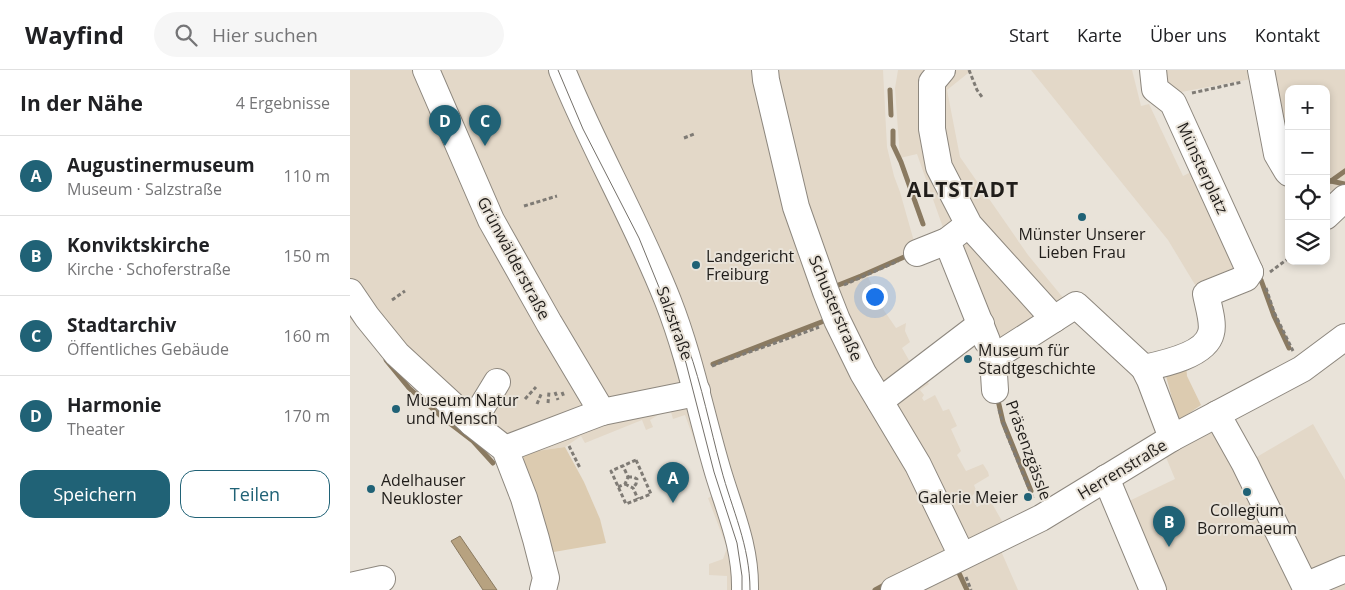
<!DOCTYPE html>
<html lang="de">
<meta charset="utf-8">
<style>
:root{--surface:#fff;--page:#f6f6f6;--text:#202124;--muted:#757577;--line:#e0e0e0;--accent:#206276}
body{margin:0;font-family:"Open Sans",sans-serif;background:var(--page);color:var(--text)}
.controls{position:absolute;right:15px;top:15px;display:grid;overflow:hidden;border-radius:10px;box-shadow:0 2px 8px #0003}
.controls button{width:45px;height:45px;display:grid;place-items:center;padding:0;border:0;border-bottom:1px solid var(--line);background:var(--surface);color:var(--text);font:25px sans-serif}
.you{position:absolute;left:524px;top:226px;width:18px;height:18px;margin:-12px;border:4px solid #fff;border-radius:50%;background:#1a73e8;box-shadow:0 0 0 8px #1a73e833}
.badge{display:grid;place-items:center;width:32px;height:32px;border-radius:50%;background:var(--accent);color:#fff;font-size:16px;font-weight:700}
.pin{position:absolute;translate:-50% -41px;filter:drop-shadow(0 1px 2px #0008)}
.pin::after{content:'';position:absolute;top:26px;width:18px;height:15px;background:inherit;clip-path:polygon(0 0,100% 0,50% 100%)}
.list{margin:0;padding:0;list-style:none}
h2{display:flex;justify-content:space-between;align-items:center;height:65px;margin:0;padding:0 20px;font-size:21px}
h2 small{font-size:16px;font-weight:400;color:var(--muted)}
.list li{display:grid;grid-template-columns:32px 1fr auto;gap:15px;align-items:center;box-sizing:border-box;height:80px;padding:0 20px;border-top:1px solid var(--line)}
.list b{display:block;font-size:19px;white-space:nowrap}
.list p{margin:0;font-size:16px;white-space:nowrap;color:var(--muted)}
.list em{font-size:16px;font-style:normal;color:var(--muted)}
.actions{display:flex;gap:10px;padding:15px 20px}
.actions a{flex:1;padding:11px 0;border:1px solid var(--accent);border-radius:15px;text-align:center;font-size:18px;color:var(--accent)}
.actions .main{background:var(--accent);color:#fff}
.icon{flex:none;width:28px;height:28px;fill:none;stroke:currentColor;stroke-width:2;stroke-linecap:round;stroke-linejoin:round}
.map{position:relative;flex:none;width:995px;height:520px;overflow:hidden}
header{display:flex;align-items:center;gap:30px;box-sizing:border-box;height:70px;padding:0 25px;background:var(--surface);border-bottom:1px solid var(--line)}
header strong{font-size:24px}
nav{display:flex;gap:28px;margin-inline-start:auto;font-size:18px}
.search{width:350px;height:45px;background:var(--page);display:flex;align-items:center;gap:12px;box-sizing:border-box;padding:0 18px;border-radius:28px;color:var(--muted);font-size:19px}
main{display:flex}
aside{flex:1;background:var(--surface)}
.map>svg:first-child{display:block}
.built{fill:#e3d8c8}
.green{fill:#dccbb0}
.water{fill:#b7a280;stroke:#8a7a61}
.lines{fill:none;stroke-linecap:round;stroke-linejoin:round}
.stream{stroke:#8a7a61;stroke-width:5}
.minor-casing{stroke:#8d877e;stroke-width:28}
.path{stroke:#7f7b75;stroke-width:3;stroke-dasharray:4 2.5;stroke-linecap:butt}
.minor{stroke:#fff;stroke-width:26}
.tram{stroke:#74706a;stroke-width:1}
.poi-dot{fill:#206276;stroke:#e9e3d9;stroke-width:2}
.labels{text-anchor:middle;stroke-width:4;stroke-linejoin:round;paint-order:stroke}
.street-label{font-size:16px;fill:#201d1a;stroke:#e9e3d9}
.poi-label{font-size:16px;fill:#201d1a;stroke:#e9e3d9;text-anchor:start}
.district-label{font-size:21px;font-weight:bold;letter-spacing:1px;fill:#201d1a;stroke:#e9e3d9}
</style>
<header>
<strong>Wayfind</strong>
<div class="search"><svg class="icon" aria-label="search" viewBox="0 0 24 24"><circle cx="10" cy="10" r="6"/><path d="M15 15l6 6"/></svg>Hier suchen</div>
<nav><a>Start</a><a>Karte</a><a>Über uns</a><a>Kontakt</a></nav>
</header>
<main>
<aside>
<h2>In der Nähe<small>4 Ergebnisse</small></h2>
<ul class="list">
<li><span class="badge">A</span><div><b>Augustinermuseum</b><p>Museum · Salzstraße</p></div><em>110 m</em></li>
<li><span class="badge">B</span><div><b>Konviktskirche</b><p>Kirche · Schoferstraße</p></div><em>150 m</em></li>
<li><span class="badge">C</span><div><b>Stadtarchiv</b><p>Öffentliches Gebäude</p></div><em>160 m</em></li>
<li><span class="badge">D</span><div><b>Harmonie</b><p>Theater</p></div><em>170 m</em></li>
</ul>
<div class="actions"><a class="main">Speichern</a><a>Teilen</a></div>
</aside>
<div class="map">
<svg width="995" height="520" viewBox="0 0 995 520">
<rect width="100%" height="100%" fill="#e9e3d9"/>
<g class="built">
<path d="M0,0H533L537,77L544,106L550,122L567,182V183L518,204V207L529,230H533L535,235L533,239L546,258L556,253L555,261L560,272L552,278L564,299L573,305L579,314L570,320L574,325L572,328L574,331L585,325L593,341L599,339L607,356L601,359L611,381L607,385L616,401L633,394L638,402L639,406L624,415L626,420L625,423L621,427L627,437L640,430L665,474L651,481L668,520H377V506L359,505V494L373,489L377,478L358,428L364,425L335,345L323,349L321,342L311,343L300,350L303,357L296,360L292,350L235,373L231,366L215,377L173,383L155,379L0,222Z"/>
<path d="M548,0H622L597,20L610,87L678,185L719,235L647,280L596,166L567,84L550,88L545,18Z"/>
<path d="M681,0H782L791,36L799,34L833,106L847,99L901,208L862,230L846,265L853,245L850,223L818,170Z"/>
<path d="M810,0H995V124L976,119V19H939V103L912,7L815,25Z"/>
<path d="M873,346L900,391L963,354L995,410V520H811L775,433L825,409L813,380Z"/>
</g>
<g class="green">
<path d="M836,294L837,306L851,335L828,351L816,306Z"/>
<path d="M215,377L234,412L250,449L256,473L198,483L176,408L173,383Z"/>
</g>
<path class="water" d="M110,466L147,520H133L101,471Z"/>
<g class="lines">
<g class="stream">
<path d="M540,20L541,45"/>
<path d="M543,61V75L551,92L573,154"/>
<path d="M976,110L995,114"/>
<path d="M981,111L995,101"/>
<path d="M911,210L924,246L939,278"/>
<path d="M481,218L511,206L561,184"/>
<path d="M36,290L59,318L93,348L123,371L143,393"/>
<path d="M363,294L474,251"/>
<path d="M647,326L653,352L681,421"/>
<path d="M608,501L617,520"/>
<path d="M525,520L538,513"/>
</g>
<defs>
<g id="minor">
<path d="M76,0L141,150L199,253L252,342"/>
<path d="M212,0C244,79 287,152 318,231C340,287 351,345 368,402C380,442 396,477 395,520"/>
<path d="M415,0L416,10L446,137L476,222L487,250L513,303L568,395L612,486"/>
<path d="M592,0L582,12V59L589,97L619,155L704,249"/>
<path d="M803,0L805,19L823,33L900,202"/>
<path d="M911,0L927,84L937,101L939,103"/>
<path d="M976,146L995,128"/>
<path d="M597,171L637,271"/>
<path d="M567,183L597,171L610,161"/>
<path d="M0,222L17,247L47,284L122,353L155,379L174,428L186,469L196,508L193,520"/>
<path d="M794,298C813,294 856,285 861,263C864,253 858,235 856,224L896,208L900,202"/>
<path d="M645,320L643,288L726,235L794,298L800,310L822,368"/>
<path d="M530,331L631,254"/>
<path d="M867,344L895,394L955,516L995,499"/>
<path d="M122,353L147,312"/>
<path d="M155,379L252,342L336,325L347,321"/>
<path d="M756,408L803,520"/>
<path d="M0,516L32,509"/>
<path d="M544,520L691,448L822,368L952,299L995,267"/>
</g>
</defs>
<use href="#minor" class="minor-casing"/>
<g class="path">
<path d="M619,0L627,20L632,27"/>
<path d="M842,23L892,12"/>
<path d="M334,68L344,64"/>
<path d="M174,136L207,126"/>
<path d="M920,202L939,188"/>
<path d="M494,215L548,191"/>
<path d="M916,218L924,242L943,281"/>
<path d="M42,230L55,221"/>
<path d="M362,296C397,282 433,271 469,257"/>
<path d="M205,322L208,330"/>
<path d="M212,322L214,327"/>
<path d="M175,329L186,317"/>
<path d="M198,333L199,322"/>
<path d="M187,334L192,322"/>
<path d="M649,340L657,365L683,428"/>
<path d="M219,376L230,398"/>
<path d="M286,390L301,424L276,434L261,401Z"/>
<path d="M278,407H283L287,409L286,414L283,418"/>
<path d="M275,414L283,418L288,429"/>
<path d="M268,417L275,414L278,407L273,396"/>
<path d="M616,507L621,520"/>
</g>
<use href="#minor" class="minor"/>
<g class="tram">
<path d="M208,0L233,59L289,168L315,232L336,293L364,402L387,473L392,506V520"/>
<path d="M338,277C352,316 360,357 371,398C382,440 400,475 400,520"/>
</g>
</g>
<g class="poi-dot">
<circle cx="732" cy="147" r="5"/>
<circle cx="346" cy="195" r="5"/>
<circle cx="618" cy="289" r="5"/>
<circle cx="46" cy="339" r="5"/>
<circle cx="21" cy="419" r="5"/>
<circle cx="897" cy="422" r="5"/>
<circle cx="678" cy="427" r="5"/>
</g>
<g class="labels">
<g class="street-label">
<text transform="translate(853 98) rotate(65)" y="6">Münsterplatz</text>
<text transform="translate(164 188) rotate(62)" y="6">Grünwälderstraße</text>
<text transform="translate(486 238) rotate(67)" y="6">Schusterstraße</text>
<text transform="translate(325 253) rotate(70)" y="6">Salzstraße</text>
<text transform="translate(679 380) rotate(70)" y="6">Präsenzgässle</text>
<text transform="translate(772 399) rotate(-31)" y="6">Herrenstraße</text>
</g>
<g class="poi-label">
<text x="732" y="170" text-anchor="middle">Münster Unserer<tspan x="732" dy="18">Lieben Frau</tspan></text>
<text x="356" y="192">Landgericht<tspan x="356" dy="18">Freiburg</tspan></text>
<text x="628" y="286">Museum für<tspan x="628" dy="18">Stadtgeschichte</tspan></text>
<text x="56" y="336">Museum Natur<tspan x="56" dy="18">und Mensch</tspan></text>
<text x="31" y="416">Adelhauser<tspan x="31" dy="18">Neukloster</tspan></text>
<text x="668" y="433" text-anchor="end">Galerie Meier</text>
<text x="897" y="446" text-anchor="middle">Collegium<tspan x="897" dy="18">Borromaeum</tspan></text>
</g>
<g class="district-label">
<text x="613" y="127">ALTSTADT</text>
</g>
</g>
</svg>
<div class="controls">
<button>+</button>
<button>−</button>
<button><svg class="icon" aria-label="locate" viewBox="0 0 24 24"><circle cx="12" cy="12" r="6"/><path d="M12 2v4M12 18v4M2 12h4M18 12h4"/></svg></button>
<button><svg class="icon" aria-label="layers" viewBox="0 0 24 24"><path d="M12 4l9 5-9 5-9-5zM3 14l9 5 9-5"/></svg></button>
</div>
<div class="you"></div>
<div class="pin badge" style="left:323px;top:433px">A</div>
<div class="pin badge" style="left:819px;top:477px">B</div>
<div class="pin badge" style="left:135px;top:76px">C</div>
<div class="pin badge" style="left:95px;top:76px">D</div>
</div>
</main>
